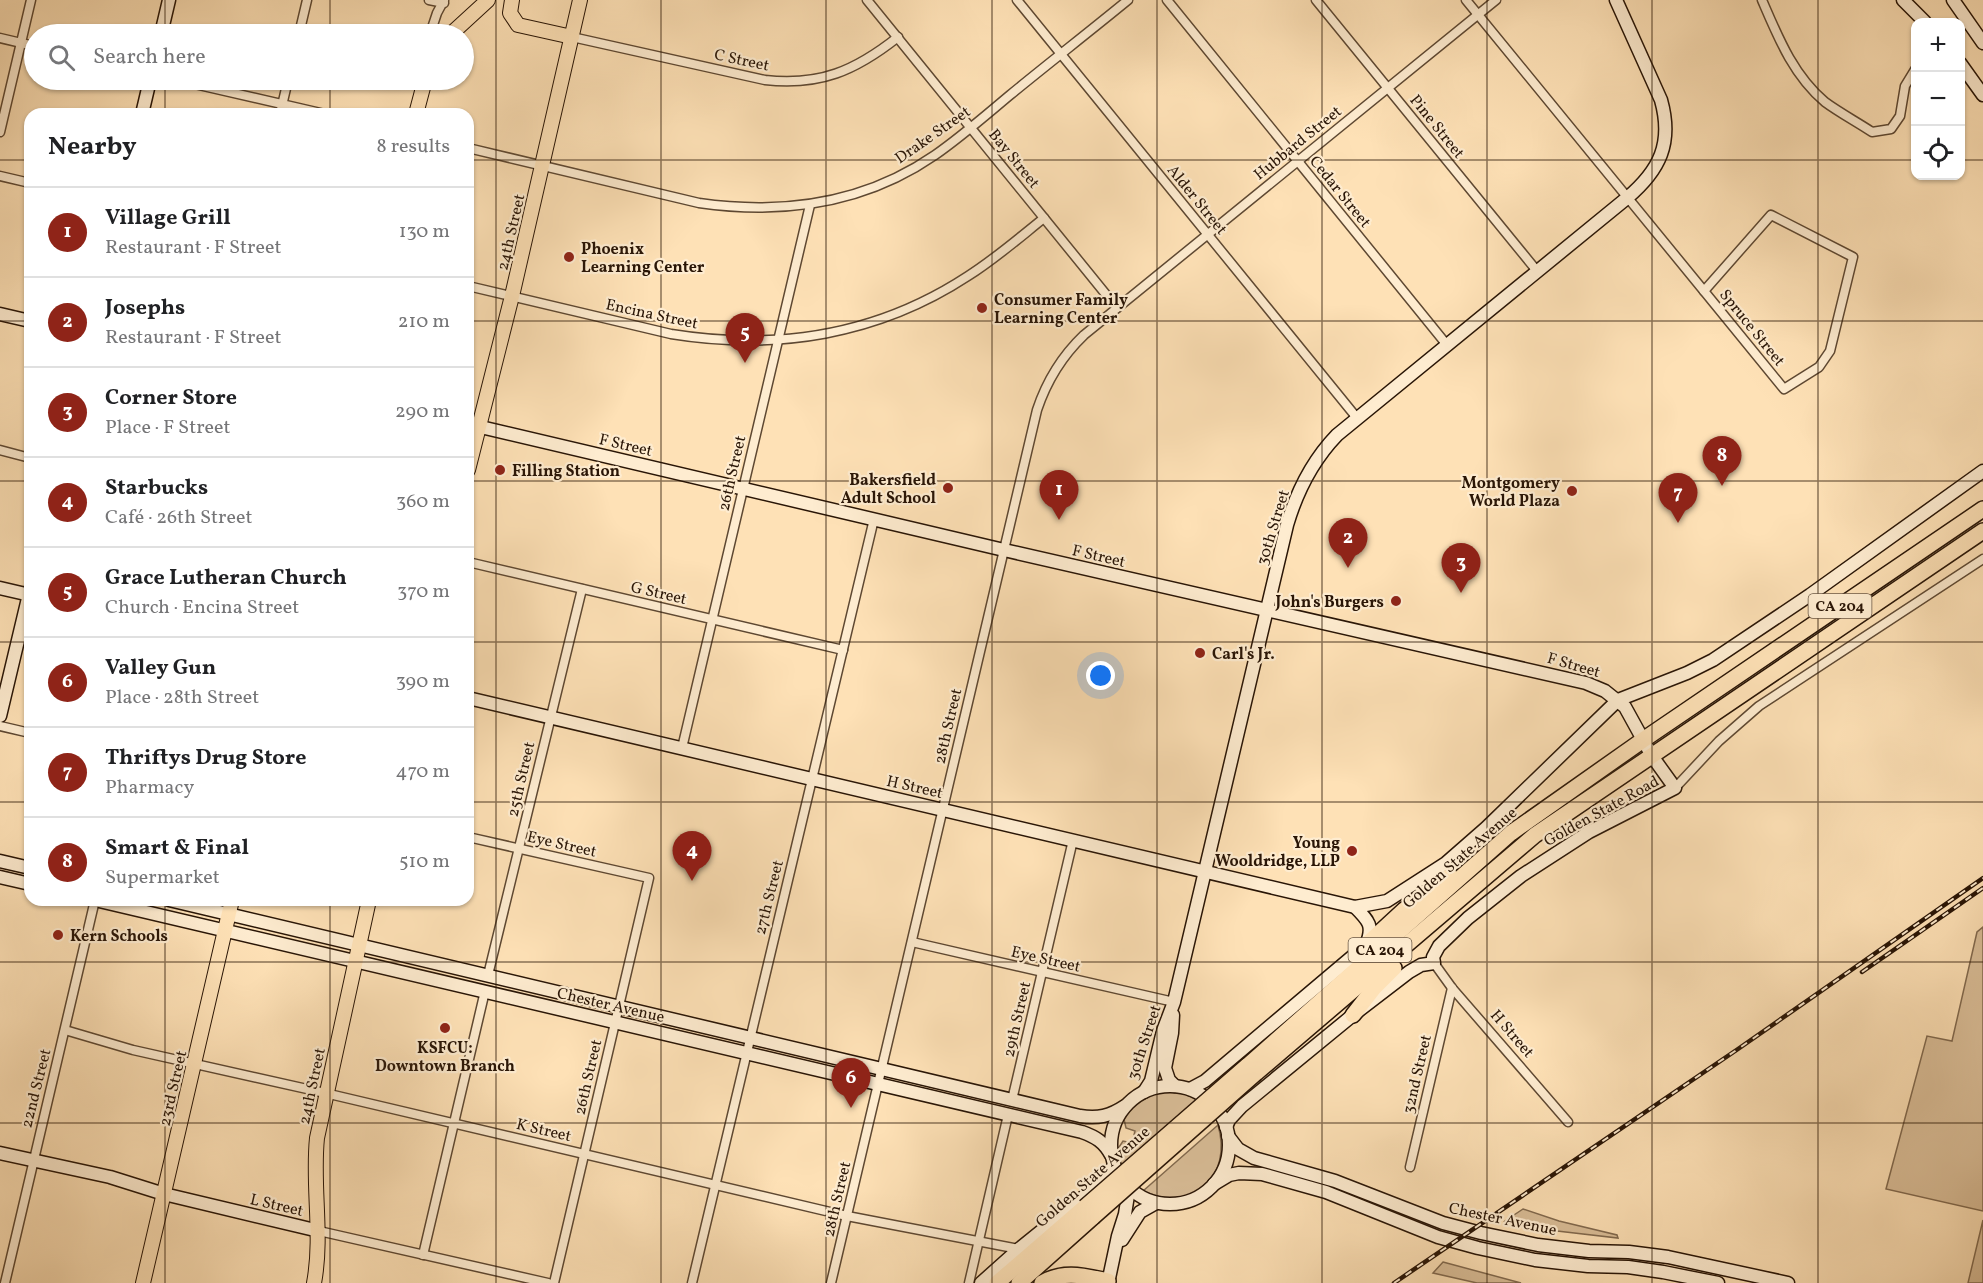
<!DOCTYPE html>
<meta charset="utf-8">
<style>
:root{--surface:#fff;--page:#f2f2f2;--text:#202124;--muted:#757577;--line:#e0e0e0;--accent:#8f2418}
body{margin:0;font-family:Vollkorn,serif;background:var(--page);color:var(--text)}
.controls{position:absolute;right:18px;top:18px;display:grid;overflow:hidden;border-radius:12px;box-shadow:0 2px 4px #0004}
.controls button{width:54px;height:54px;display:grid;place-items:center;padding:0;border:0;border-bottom:2px solid var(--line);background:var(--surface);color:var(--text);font:30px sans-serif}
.you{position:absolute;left:1101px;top:676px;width:21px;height:21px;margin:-15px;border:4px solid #fff;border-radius:50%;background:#1a73e8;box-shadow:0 0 0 9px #1a73e833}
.badge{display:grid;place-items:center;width:39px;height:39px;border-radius:50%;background:var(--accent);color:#fff;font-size:20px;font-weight:700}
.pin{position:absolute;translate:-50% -50px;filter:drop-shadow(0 2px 3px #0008)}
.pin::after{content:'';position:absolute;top:32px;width:21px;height:18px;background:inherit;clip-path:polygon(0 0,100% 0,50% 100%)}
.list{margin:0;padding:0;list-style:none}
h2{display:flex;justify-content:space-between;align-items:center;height:78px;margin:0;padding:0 24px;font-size:26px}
h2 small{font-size:20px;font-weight:400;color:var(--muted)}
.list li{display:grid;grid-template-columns:39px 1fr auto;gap:18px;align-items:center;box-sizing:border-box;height:90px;padding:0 24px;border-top:2px solid var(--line)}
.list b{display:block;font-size:22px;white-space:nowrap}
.list p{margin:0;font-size:20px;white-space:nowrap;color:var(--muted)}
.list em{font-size:20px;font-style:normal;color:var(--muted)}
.icon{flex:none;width:33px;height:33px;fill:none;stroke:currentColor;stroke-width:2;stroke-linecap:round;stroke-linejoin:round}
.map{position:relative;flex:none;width:1983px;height:1283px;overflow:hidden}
.search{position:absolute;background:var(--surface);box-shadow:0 2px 4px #0004;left:24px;top:24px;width:450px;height:66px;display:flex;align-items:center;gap:15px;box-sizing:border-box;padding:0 21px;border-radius:33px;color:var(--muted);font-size:22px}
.panel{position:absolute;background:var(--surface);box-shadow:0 2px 4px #0004;left:24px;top:108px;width:450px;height:798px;border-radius:18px}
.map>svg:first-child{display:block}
.green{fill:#dabe98;stroke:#826a4f;stroke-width:1.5}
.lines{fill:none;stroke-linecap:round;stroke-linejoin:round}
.street-casing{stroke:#5e4832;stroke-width:11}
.secondary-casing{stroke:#291506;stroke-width:15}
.primary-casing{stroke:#291506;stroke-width:16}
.highway-casing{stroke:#291506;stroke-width:18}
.street{stroke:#feecd0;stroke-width:8}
.secondary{stroke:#feecd0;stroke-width:12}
.primary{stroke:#fee1b6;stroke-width:14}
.highway{stroke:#fee1b6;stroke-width:15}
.rail-casing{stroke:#291506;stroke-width:4.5}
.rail{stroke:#feecd0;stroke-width:2;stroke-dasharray:7;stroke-linecap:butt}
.highway-bridge-casing{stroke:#291506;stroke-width:18;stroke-linecap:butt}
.highway-bridge{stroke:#fee1b6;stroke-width:15}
.grid{fill:none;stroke:#291506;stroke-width:1.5;stroke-opacity:0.55}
.poi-dot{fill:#8f2418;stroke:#feecd0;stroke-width:2}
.labels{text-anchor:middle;stroke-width:4.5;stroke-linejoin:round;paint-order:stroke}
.shield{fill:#feecd0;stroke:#695643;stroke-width:1.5}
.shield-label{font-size:15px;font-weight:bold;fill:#291506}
.street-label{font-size:16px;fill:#291506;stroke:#feecd0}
.poi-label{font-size:16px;font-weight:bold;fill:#291506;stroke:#feecd0;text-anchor:start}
</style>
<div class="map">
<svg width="1983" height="1283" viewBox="0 0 1983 1283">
<rect width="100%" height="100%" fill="#fee1b6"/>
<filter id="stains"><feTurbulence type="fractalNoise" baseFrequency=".00333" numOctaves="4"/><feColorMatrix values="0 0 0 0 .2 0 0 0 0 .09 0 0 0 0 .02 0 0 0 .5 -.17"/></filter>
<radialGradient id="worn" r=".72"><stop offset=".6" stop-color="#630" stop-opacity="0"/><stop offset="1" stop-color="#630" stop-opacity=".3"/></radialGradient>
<g class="green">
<path d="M1983,927V1211L1886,1189L1927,1036L1952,1041L1977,932Z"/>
<path d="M1172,1091L1184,1093L1200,1101L1121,1168L1115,1153L1123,1141L1132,1143L1135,1131L1126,1128L1123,1115C1136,1099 1152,1093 1172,1091Z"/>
<path d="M1218,1125C1233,1176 1193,1214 1143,1191Z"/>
<path d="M1523,1209L1559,1221L1617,1235L1618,1238L1557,1231L1505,1221Z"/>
<path d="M1983,1220V1283H1968Z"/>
<path d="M1443,1262L1521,1283H1477L1433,1273Z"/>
</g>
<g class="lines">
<defs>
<g id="street">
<path d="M429,0L444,3"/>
<path d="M867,0L1117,308"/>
<path d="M1017,0L1357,418"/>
<path d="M1167,0L1447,345"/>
<path d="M1316,0L1537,271"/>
<path d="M1466,0L1704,291"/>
<path d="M1762,0C1778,37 1793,75 1825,102C1840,113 1857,122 1872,132L1891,129L1900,116L1905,86L1916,68"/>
<path d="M1960,27L1967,21"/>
<path d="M299,34L307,0"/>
<path d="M430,34L437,13L444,0"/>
<path d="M572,37L765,80C820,86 855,71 898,37"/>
<path d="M0,38L34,46"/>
<path d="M177,80L325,114"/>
<path d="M280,114L288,80"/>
<path d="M0,132L31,0"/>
<path d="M468,148L699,203C783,215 864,204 935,155C961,137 986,115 1010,95C1049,63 1089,32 1128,0"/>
<path d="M0,176L30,183"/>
<path d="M1771,215L1853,257L1830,351L1819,367L1784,389L1704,291Z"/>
<path d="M468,286L671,334C776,351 878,335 968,276C995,259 1019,238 1044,218"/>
<path d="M0,450L30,458"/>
<path d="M468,562L843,650"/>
<path d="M0,726L30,733"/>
<path d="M682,748L810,205"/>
<path d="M1675,788L1719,741L1759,706L1983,559"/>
<path d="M468,837L649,878L554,1283"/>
<path d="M912,942L1174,1002"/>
<path d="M1434,963L1452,988L1568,1122"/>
<path d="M488,975L582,589"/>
<path d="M65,1030L133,1050L325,1093L847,1216L1019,1249"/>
<path d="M1012,1100L1073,840"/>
<path d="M1410,1167L1452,988"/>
<path d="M319,1231L548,1283"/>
<path d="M423,1255L485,991"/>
<path d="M5,1283L95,900"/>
<path d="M692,1283L874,519"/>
<path d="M831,1283L1037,410C1047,380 1061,357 1084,335L1496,0"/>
<path d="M969,1283L1008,1115"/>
</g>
<g id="secondary">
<path d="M1903,0L1925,22"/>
<path d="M1953,0L1983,43"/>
<path d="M161,34L169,0"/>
<path d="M1960,63L1983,95"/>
<path d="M142,114L150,80"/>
<path d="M0,314L30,321"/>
<path d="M468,424L1004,550L1586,683L1605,691L1625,707L1652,756L1675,788L1589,832L1521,876L1468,918L1439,946L1433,957L1434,963L1421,965L1409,972L1353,1015L1242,1106L1229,1120L1226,1127"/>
<path d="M0,588L30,595"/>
<path d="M468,698L1355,907L1387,901L1446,863L1486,828L1618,700L1687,673L1713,660L1810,595L1983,471"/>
<path d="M0,716L30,590"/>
<path d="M0,861L30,868"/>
<path d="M0,877L30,884"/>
<path d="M95,900L1082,1132C1096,1137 1104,1142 1111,1155"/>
<path d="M169,900L1080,1116C1098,1119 1110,1116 1125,1106"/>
<path d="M1173,1015L1172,1033L1165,1068L1169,1080L1175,1086"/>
<circle cx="1170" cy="1145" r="59"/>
<path d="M1190,1089L1205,1081L1366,945C1374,926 1369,921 1355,907"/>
<path d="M1144,1092L1151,1081L1163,1031L1174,1002L1287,525C1297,491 1312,461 1337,435L1627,198C1660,170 1673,143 1661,100L1616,0"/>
<path d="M1228,1136L1238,1149L1254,1158L1335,1181L1443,1223L1481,1233L1538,1245L1589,1251L1629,1252L1668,1257L1788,1283"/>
<path d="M0,1153L110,1177L164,1194L319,1231"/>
<path d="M1214,1184L1229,1175L1239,1173L1262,1174L1326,1192L1438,1237L1478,1248L1535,1260L1588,1266L1628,1267L1663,1272L1718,1283"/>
<path d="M1122,1240L1140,1212L1156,1203"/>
<path d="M981,1283L1019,1249L1097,1186L1114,1166"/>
<path d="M1108,1283L1118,1236L1125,1214L1129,1189"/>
</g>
<g id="primary">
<path d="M512,0L510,13L518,25L572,37"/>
<path d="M451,34L488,0"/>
<path d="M416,114L425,80"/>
<path d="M468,470L512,296L580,0"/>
<path d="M143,1283L232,900"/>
<path d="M314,1283C323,1235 312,1186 317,1138L369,900"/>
</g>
<g id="highway">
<path d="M1366,945L1404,910L1450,876"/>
<path d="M1353,1015L1374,988L1394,968"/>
<path d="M1247,1066L1511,833L1643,740L1983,509"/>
<path d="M1256,1073L1535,835L1983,531"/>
<path d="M997,1283L1085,1207"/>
<path d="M1019,1283L1093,1217"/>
<path d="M1042,1283C1064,1270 1084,1276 1108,1281"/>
</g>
</defs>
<use href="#street" class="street-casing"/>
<use href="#secondary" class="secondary-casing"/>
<use href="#primary" class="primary-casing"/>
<use href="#highway" class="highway-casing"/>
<use href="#street" class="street"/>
<use href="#secondary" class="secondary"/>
<use href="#primary" class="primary"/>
<use href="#highway" class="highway"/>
<defs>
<g id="rail">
<path d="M1862,972L1983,888"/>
<path d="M1394,1283L1738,1049L1983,878"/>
</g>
</defs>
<use href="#rail" class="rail-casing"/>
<use href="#rail" class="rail"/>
<defs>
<g id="highway-bridge">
<path d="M1085,1207L1247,1066"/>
<path d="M1093,1217L1256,1073"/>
</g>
</defs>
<use href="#highway-bridge" class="highway-bridge-casing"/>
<use href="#highway-bridge" class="highway-bridge"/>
</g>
<path class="grid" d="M165,0V34M330,0V34M496,0V1283M661,0V1283M826,0V1283M992,0V1283M1157,0V1283M1322,0V1283M1487,0V1283M1652,0V1283M1818,0V1283M165,80V114M330,80V114M0,160H30M468,160H1916M1960,160H1983M0,321H30M468,321H1983M0,481H30M468,481H1983M0,642H30M468,642H1983M0,802H30M468,802H1983M165,900V1283M330,900V1283M0,962H1983M0,1123H1983"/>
<g class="poi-dot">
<circle cx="569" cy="257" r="6"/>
<circle cx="982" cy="308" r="6"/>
<circle cx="500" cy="470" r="6"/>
<circle cx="948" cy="488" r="6"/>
<circle cx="1572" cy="491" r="6"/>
<circle cx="1396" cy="601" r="6"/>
<circle cx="1200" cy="653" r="6"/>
<circle cx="1352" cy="851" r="6"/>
<circle cx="58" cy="935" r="6"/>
<circle cx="445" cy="1028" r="6"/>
</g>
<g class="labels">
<g class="shield">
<rect x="1808.5" y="594" width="63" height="24" rx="4.5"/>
<rect x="1348.5" y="938" width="63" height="24" rx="4.5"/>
</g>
<g class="shield-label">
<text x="1840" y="611">CA 204</text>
<text x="1380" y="955">CA 204</text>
</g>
<g class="street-label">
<text transform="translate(742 59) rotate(12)" y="6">C Street</text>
<text transform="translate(1438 126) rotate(51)" y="6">Pine Street</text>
<text transform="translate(932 134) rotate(-35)" y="6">Drake Street</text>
<text transform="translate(1297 142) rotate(-39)" y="6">Hubbard Street</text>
<text transform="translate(1015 158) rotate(51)" y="6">Bay Street</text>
<text transform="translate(1341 191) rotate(51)" y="6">Cedar Street</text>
<text transform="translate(1198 199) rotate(51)" y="6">Alder Street</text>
<text transform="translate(510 232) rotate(-77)" y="6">24th Street</text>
<text transform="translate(652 313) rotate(12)" y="6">Encina Street</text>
<text transform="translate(1753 327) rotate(51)" y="6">Spruce Street</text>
<text transform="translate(626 444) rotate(13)" y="6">F Street</text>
<text transform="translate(731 473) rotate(-77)" y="6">26th Street</text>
<text transform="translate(1272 527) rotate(-73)" y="6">30th Street</text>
<text transform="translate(1099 555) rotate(13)" y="6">F Street</text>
<text transform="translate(659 592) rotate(13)" y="6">G Street</text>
<text transform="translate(1574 664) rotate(16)" y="6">F Street</text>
<text transform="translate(947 726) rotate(-77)" y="6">28th Street</text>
<text transform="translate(520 779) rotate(-77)" y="6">25th Street</text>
<text transform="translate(915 786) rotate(13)" y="6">H Street</text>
<text transform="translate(1601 810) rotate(-29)" y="6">Golden State Road</text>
<text transform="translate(562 843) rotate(13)" y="6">Eye Street</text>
<text transform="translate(1459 857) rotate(-41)" y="6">Golden State Avenue</text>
<text transform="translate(768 897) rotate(-76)" y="6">27th Street</text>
<text transform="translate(1046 958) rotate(13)" y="6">Eye Street</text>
<text transform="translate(611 1004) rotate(13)" y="6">Chester Avenue</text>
<text transform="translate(1016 1019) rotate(-77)" y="6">29th Street</text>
<text transform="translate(1513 1033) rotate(49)" y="6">H Street</text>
<text transform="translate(1143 1042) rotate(-72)" y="6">30th Street</text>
<text transform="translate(1416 1074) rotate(-77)" y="6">32nd Street</text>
<text transform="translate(587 1077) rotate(-77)" y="6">26th Street</text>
<text transform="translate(311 1086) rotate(-78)" y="6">24th Street</text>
<text transform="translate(35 1088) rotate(-76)" y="6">22nd Street</text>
<text transform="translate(172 1088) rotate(-77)" y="6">23rd Street</text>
<text transform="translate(544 1129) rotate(13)" y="6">K Street</text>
<text transform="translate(1092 1176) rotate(-41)" y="6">Golden State Avenue</text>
<text transform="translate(836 1199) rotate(-77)" y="6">28th Street</text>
<text transform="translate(277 1204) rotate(13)" y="6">L Street</text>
<text transform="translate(1503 1218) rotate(12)" y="6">Chester Avenue</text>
</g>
<g class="poi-label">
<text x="581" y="254">Phoenix<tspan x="581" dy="18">Learning Center</tspan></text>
<text x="994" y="305">Consumer Family<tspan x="994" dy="18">Learning Center</tspan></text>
<text x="512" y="476">Filling Station</text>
<text x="936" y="485" text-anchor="end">Bakersfield<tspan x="936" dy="18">Adult School</tspan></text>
<text x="1560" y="488" text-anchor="end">Montgomery<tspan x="1560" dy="18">World Plaza</tspan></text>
<text x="1384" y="607" text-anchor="end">John's Burgers</text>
<text x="1212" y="659">Carl's Jr.</text>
<text x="1340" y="848" text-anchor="end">Young<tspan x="1340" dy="18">Wooldridge, LLP</tspan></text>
<text x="70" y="941">Kern Schools</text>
<text x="445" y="1053" text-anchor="middle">KSFCU:<tspan x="445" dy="18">Downtown Branch</tspan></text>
</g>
</g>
<rect width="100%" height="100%" filter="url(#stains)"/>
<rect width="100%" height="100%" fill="url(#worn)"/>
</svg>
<div class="controls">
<button>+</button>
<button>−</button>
<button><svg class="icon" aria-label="locate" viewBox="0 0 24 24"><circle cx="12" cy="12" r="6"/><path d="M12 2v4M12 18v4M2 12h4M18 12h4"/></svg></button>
</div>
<div class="you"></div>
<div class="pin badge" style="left:1059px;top:520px">1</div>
<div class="pin badge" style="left:1348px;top:568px">2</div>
<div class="pin badge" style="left:1461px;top:593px">3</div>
<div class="pin badge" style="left:692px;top:881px">4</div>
<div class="pin badge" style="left:745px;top:363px">5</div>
<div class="pin badge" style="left:851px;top:1108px">6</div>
<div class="pin badge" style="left:1678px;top:523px">7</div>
<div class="pin badge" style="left:1722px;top:486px">8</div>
<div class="search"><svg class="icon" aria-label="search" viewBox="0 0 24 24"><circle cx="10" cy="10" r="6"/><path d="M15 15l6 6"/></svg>Search here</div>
<section class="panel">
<h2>Nearby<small>8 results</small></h2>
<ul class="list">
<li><span class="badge">1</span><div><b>Village Grill</b><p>Restaurant · F Street</p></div><em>130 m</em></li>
<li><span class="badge">2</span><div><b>Josephs</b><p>Restaurant · F Street</p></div><em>210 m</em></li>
<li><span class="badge">3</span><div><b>Corner Store</b><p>Place · F Street</p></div><em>290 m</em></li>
<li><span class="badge">4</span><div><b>Starbucks</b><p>Café · 26th Street</p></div><em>360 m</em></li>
<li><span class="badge">5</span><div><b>Grace Lutheran Church</b><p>Church · Encina Street</p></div><em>370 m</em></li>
<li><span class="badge">6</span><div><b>Valley Gun</b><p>Place · 28th Street</p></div><em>390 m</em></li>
<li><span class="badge">7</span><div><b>Thriftys Drug Store</b><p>Pharmacy</p></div><em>470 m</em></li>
<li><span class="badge">8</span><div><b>Smart &amp; Final</b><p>Supermarket</p></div><em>510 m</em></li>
</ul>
</section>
</div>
